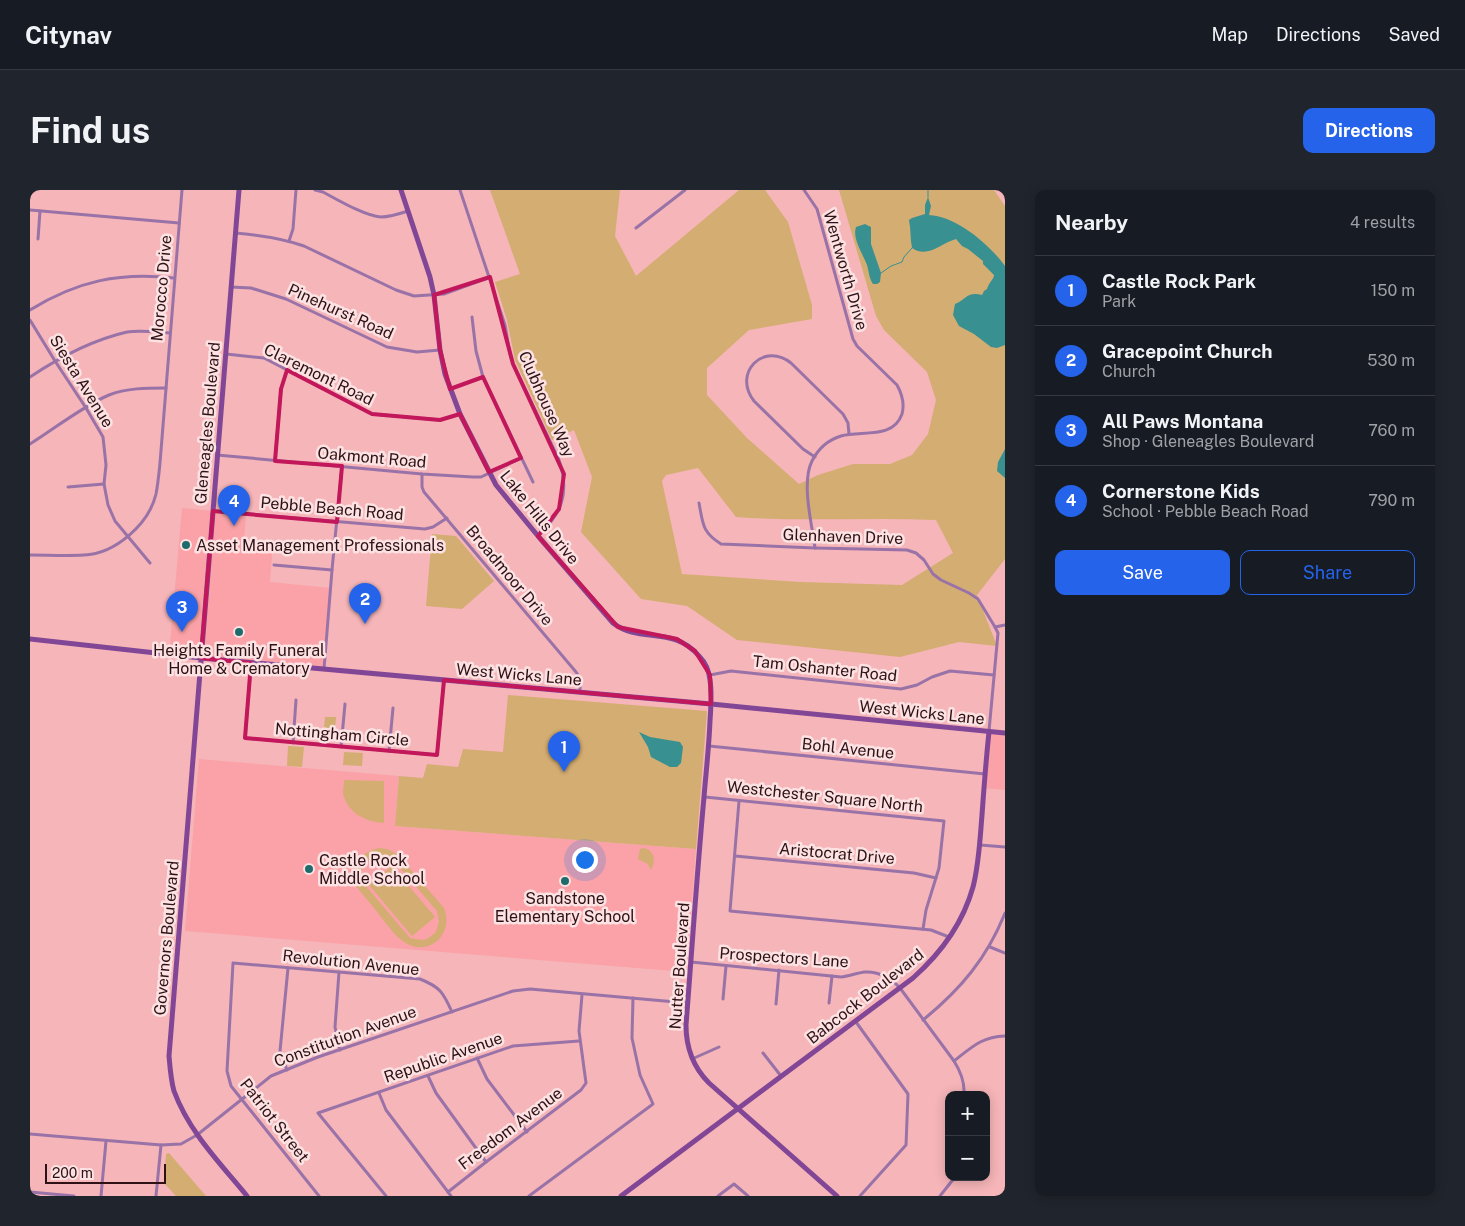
<!DOCTYPE html>
<meta charset="utf-8">
<style>
:root{--surface:#171b24;--page:#20242c;--text:#f1f3f6;--muted:#9ea1a6;--line:#363941;--accent:#2563eb}
body{margin:0;font-family:"Public Sans",sans-serif;background:var(--page);color:var(--text)}
.controls{position:absolute;right:15px;bottom:15px;display:grid;overflow:hidden;border-radius:10px;box-shadow:0 2px 12px #0003}
.controls button{width:45px;height:45px;display:grid;place-items:center;padding:0;border:0;border-bottom:1px solid var(--line);background:var(--surface);color:var(--text);font:25px sans-serif}
.scale{position:absolute;left:15px;bottom:12px;width:121px;box-sizing:border-box;padding-left:5px;border:2px solid #2e1114;border-top:0;font-size:14px;line-height:18px;white-space:nowrap;color:#2e1114;-webkit-text-stroke:4px #fce2e3;paint-order:stroke}
.you{position:absolute;left:554px;top:669px;width:18px;height:18px;margin:-12px;border:4px solid #fff;border-radius:50%;background:#1a73e8;box-shadow:0 0 0 8px #1a73e833}
.badge{display:grid;place-items:center;width:32px;height:32px;border-radius:50%;background:var(--accent);color:#fff;font-size:16px;font-weight:700}
.pin{position:absolute;translate:-50% -41px;filter:drop-shadow(0 1px 2px #0008)}
.pin::after{content:'';position:absolute;top:26px;width:18px;height:15px;background:inherit;clip-path:polygon(0 0,100% 0,50% 100%)}
.list{margin:0;padding:0;list-style:none}
h2{display:flex;justify-content:space-between;align-items:center;height:65px;margin:0;padding:0 20px;font-size:21px}
h2 small{font-size:16px;font-weight:400;color:var(--muted)}
.list li{display:grid;grid-template-columns:32px 1fr auto;gap:15px;align-items:center;box-sizing:border-box;height:70px;padding:0 20px;border-top:1px solid var(--line)}
.list b{display:block;font-size:19px;white-space:nowrap}
.list p{margin:0;font-size:16px;white-space:nowrap;color:var(--muted)}
.list em{font-size:16px;font-style:normal;color:var(--muted)}
.actions{display:flex;gap:10px;padding:15px 20px}
.actions a{flex:1;padding:11px 0;border:1px solid var(--accent);border-radius:10px;text-align:center;font-size:18px;color:var(--accent)}
.actions .main{background:var(--accent);color:#fff}
.map{position:relative;flex:none;width:975px;height:1006px;overflow:hidden;border-radius:10px}
header{display:flex;align-items:center;gap:30px;box-sizing:border-box;height:70px;padding:0 25px;background:var(--surface);border-bottom:1px solid var(--line)}
header strong{font-size:24px}
nav{display:flex;gap:28px;margin-inline-start:auto;font-size:18px}
.intro{display:flex;align-items:center;justify-content:space-between;box-sizing:border-box;height:120px;padding:0 30px}
h1{margin:0;font-size:35px}
.button{padding:12px 22px;border-radius:10px;background:var(--accent);color:#fff;font-size:18px;font-weight:700}
main{display:flex;gap:30px;padding:0 30px}
aside{flex:1;background:var(--surface);border-radius:10px;box-shadow:0 2px 12px #0003}
.map>svg:first-child{display:block}
.built{fill:#faa2a7}
.green{fill:#d4ad72;fill-rule:evenodd}
.water{fill:#389091}
.lines{fill:none;stroke-linecap:round;stroke-linejoin:round}
.stream{stroke:#389091;stroke-width:1}
.street{stroke:#9973a8;stroke-width:3}
.secondary{stroke:#814796;stroke-width:5}
.marked{fill:none;stroke:#c2185b;stroke-width:4;stroke-linejoin:round}
.poi-dot{fill:#1f6b6c;stroke:#fce2e3;stroke-width:2}
.labels{text-anchor:middle;stroke-width:5;stroke-linejoin:round;paint-order:stroke}
.street-label{font-size:16px;fill:#2e1114;stroke:#fce2e3}
.poi-label{font-size:16px;fill:#2e1114;stroke:#fce2e3;text-anchor:start}
</style>
<header>
<strong>Citynav</strong>
<nav><a>Map</a><a>Directions</a><a>Saved</a></nav>
</header>
<div class="intro"><h1>Find us</h1><a class="button">Directions</a></div>
<main>
<div class="map">
<svg width="975" height="1006" viewBox="0 0 975 1006">
<rect width="100%" height="100%" fill="#f6b5b8"/>
<g class="built">
<path d="M152,318L216,324L214,351L243,354L240,392L301,398L294,479L139,466Z"/>
<path d="M959,542L975,543V600L954,598Z"/>
<path d="M169,569L369,586L365,636L666,659L656,782L155,741Z"/>
</g>
<g class="green">
<path d="M460,0H590L585,46L606,86L709,0H735L758,32L782,115V129L719,140L677,178V205L717,248L769,294L788,285L823,274H860L882,265L898,244L906,210L897,182L854,140L846,126L809,0H964L975,16V369L947,405L967,456L929,452L870,467L707,450L657,416L611,409L551,342L562,287L544,240L522,250L485,170L477,130L465,92L490,84ZM668,278L706,327C772,332 839,327 906,330L923,363L872,395L771,392L652,384L632,291L636,285Z"/>
<path d="M402,344L426,346L464,391L432,419L396,416Z"/>
<path d="M478,505L677,521L666,659L365,636L369,586L393,588L397,574L428,577L433,559L473,562Z"/>
<path d="M295,527H306L304,550L293,549Z"/>
<path d="M258,556L274,557L272,577L257,576Z"/>
<path d="M314,562L333,563L332,576L313,575Z"/>
<path d="M314,590L354,591V633C336,632 317,623 313,603C313,599 314,594 314,590Z"/>
<path d="M349,658L357,659L367,664L414,718C418,729 417,739 410,748C406,753 400,756 393,757C372,759 360,738 348,723C341,714 333,705 326,696C320,675 329,663 349,658ZM350,665L358,667L363,670L407,721L409,731L407,739L405,743L397,749L392,750L380,748L335,695C327,681 335,668 350,665Z"/>
<path d="M614,658C625,661 626,671 621,680L618,674L608,669L610,659Z"/>
<path d="M362,676L405,727L382,746L339,695Z"/>
<path d="M139,963L176,1006H146L134,993L136,964Z"/>
</g>
<g class="water">
<path d="M898,7L901,16L899,25C926,26 959,54 975,76V155L967,158L961,157L944,144L929,136L923,125L925,114C937,109 937,101 952,105L954,101L957,99C959,92 964,89 964,85L953,74V71L938,59L932,56L926,49C911,53 898,69 882,58C880,49 881,39 879,30L882,28L895,24V15Z"/>
<path d="M835,34L841,37V54L851,83L850,92L847,94H843C839,88 839,82 837,75C833,64 822,49 826,37Z"/>
<path d="M975,259V288L967,281L968,272Z"/>
<path d="M609,542L620,547L650,552L653,557L651,573L647,577H640L621,567L618,557Z"/>
</g>
<g class="lines">
<g class="stream">
<path d="M898,7V0"/>
<path d="M851,83L861,76L872,72L874,67L882,58"/>
</g>
<g class="street">
<path d="M285,0L293,2C308,10 335,26 351,27C360,27 369,24 378,21"/>
<path d="M430,0L475,135L480,164L483,174L529,270C540,303 532,323 508,346"/>
<path d="M774,0L787,19L823,149L827,156L867,195C872,204 875,213 872,224C863,250 831,240 811,246C798,250 788,259 782,271C771,293 782,334 785,358"/>
<path d="M0,20L149,33"/>
<path d="M606,38L655,0"/>
<path d="M205,43C229,45 251,48 274,56L366,100L384,106L414,104L460,87"/>
<path d="M8,49L10,21"/>
<path d="M259,51L263,39L266,0"/>
<path d="M201,97L221,98L256,109L357,157L387,162L410,160"/>
<path d="M0,120C47,91 89,82 144,88"/>
<path d="M442,127L446,161L453,187L503,292"/>
<path d="M0,130L25,171L56,218L73,247L76,275L74,294L78,315L85,331L120,373"/>
<path d="M196,164L234,168L342,224L410,230L430,224"/>
<path d="M0,187C30,167 62,150 97,142C111,140 126,142 140,143"/>
<path d="M420,199L453,187"/>
<path d="M0,254C24,239 53,216 79,205C96,198 117,198 136,198"/>
<path d="M187,265L392,284L443,287H451L491,268"/>
<path d="M785,267L773,259L724,211C702,183 734,151 761,173L813,224L818,233L819,244"/>
<path d="M245,270L251,199L257,180"/>
<path d="M392,284V297L394,302L546,482L550,488V502"/>
<path d="M38,297L74,294"/>
<path d="M669,313C673,334 672,342 691,354L785,358L877,360L886,363L894,370L903,384L911,390L939,403L948,409L965,437L968,443L959,541"/>
<path d="M183,321L395,339L403,337L417,328"/>
<path d="M0,365C18,365 36,366 54,365C85,364 119,334 126,304C128,294 129,283 130,273L152,0"/>
<path d="M244,375L302,380"/>
<path d="M965,437L975,435"/>
<path d="M221,473L215,548L407,565L414,490"/>
<path d="M294,479L302,380L312,276"/>
<path d="M680,485L701,481L871,499L887,495L902,487L920,481L964,485"/>
<path d="M263,553L266,510"/>
<path d="M679,556L955,584"/>
<path d="M311,557L315,514"/>
<path d="M359,561L363,518"/>
<path d="M675,607L914,631L909,678L896,720L893,739"/>
<path d="M709,611L700,721L901,740L919,747"/>
<path d="M950,655L975,657"/>
<path d="M705,666L884,683L906,688"/>
<path d="M960,757L975,763"/>
<path d="M661,772L811,787C819,786 827,783 835,782C848,781 861,788 870,798L924,871C931,882 935,892 934,905"/>
<path d="M309,782L305,837L310,860"/>
<path d="M693,809L696,776"/>
<path d="M799,813L802,786"/>
<path d="M746,814L749,780"/>
<path d="M893,830C931,799 957,768 975,723"/>
<path d="M826,832L878,904L876,955L830,1006"/>
<path d="M733,863L751,886"/>
<path d="M447,868L457,889L497,942"/>
<path d="M662,869L689,857"/>
<path d="M924,871C942,857 951,847 975,846"/>
<path d="M257,880L250,861L258,778"/>
<path d="M398,886L406,903L456,972"/>
<path d="M349,903L356,920L421,1006"/>
<path d="M0,944L131,955L151,954L167,945L241,886L288,867L483,801L500,799L657,813"/>
<path d="M0,1002L44,1006"/>
<path d="M418,1002L456,972L551,900L556,893L549,841L552,805"/>
<path d="M71,1006L76,951"/>
<path d="M126,1006L131,955"/>
<path d="M289,1006L201,896L197,881L203,773L390,789C410,797 413,802 422,822"/>
<path d="M356,1006L288,923L483,856L549,851"/>
<path d="M499,1006L623,914L610,885L602,848L603,808"/>
<path d="M688,1006L704,994L718,1006"/>
<path d="M910,1006L925,987"/>
</g>
<g class="secondary">
<path d="M209,0L139,866C140,878 141,891 144,901C159,942 190,973 217,1006"/>
<path d="M371,0L400,87L404,105L410,160L415,184L430,224L466,295L508,346L583,433C610,454 643,435 669,466C675,472 679,481 680,490C682,503 681,517 680,531C679,557 676,582 674,607C667,683 662,759 656,835C656,858 663,877 679,893L807,1006"/>
<path d="M0,449L171,468L681,514L975,543"/>
<path d="M591,1006L883,788C910,764 933,733 943,697C949,674 950,649 952,625C954,597 956,570 959,542"/>
</g>
</g>
<path class="marked" d="M460,87L483,174L534,284L529,319L508,346L588,437L647,449L665,461L680,485L681,514L414,490L407,565L215,548L221,473L171,468L183,321L307,332L312,276L245,271L251,199L257,180L342,224L410,230L430,224L459,282L491,268L453,187L420,199L410,160L404,105Z"/>
<g class="poi-dot">
<circle cx="156" cy="355" r="5"/>
<circle cx="209" cy="442" r="5"/>
<circle cx="279" cy="679" r="5"/>
<circle cx="535" cy="691" r="5"/>
</g>
<g class="labels">
<g class="street-label">
<text transform="translate(816 80) rotate(74)" y="6">Wentworth Drive</text>
<text transform="translate(131 98) rotate(-85)" y="6">Morocco Drive</text>
<text transform="translate(311 121) rotate(24)" y="6">Pinehurst Road</text>
<text transform="translate(289 184) rotate(26)" y="6">Claremont Road</text>
<text transform="translate(52 191) rotate(58)" y="6">Siesta Avenue</text>
<text transform="translate(517 214) rotate(66)" y="6">Clubhouse Way</text>
<text transform="translate(177 233) rotate(-85)" y="6">Gleneagles Boulevard</text>
<text transform="translate(342 267) rotate(5)" y="6">Oakmont Road</text>
<text transform="translate(302 318) rotate(5)" y="6">Pebble Beach Road</text>
<text transform="translate(510 327) rotate(51)" y="6">Lake Hills Drive</text>
<text transform="translate(813 346) rotate(2)" y="6">Glenhaven Drive</text>
<text transform="translate(480 385) rotate(50)" y="6">Broadmoor Drive</text>
<text transform="translate(795 478) rotate(6)" y="6">Tam Oshanter Road</text>
<text transform="translate(489 484) rotate(5)" y="6">West Wicks Lane</text>
<text transform="translate(892 522) rotate(6)" y="6">West Wicks Lane</text>
<text transform="translate(312 544) rotate(5)" y="6">Nottingham Circle</text>
<text transform="translate(818 558) rotate(6)" y="6">Bohl Avenue</text>
<text transform="translate(795 606) rotate(6)" y="6">Westchester Square North</text>
<text transform="translate(807 663) rotate(5)" y="6">Aristocrat Drive</text>
<text transform="translate(136 748) rotate(-85)" y="6">Governors Boulevard</text>
<text transform="translate(754 767) rotate(4)" y="6">Prospectors Lane</text>
<text transform="translate(321 772) rotate(6)" y="6">Revolution Avenue</text>
<text transform="translate(649 776) rotate(-86)" y="6">Nutter Boulevard</text>
<text transform="translate(835 806) rotate(-38)" y="6">Babcock Boulevard</text>
<text transform="translate(315 846) rotate(-20)" y="6">Constitution Avenue</text>
<text transform="translate(413 867) rotate(-19)" y="6">Republic Avenue</text>
<text transform="translate(245 930) rotate(52)" y="6">Patriot Street</text>
<text transform="translate(480 938) rotate(-37)" y="6">Freedom Avenue</text>
</g>
<g class="poi-label">
<text x="166" y="361">Asset Management Professionals</text>
<text x="209" y="466" text-anchor="middle">Heights Family Funeral<tspan x="209" dy="18">Home &amp; Crematory</tspan></text>
<text x="289" y="676">Castle Rock<tspan x="289" dy="18">Middle School</tspan></text>
<text x="535" y="714" text-anchor="middle">Sandstone<tspan x="535" dy="18">Elementary School</tspan></text>
</g>
</g>
</svg>
<div class="controls">
<button>+</button>
<button>−</button>
</div>
<div class="scale">200 m</div>
<div class="you"></div>
<div class="pin badge" style="left:534px;top:582px">1</div>
<div class="pin badge" style="left:335px;top:434px">2</div>
<div class="pin badge" style="left:152px;top:442px">3</div>
<div class="pin badge" style="left:204px;top:336px">4</div>
</div>
<aside>
<h2>Nearby<small>4 results</small></h2>
<ul class="list">
<li><span class="badge">1</span><div><b>Castle Rock Park</b><p>Park</p></div><em>150 m</em></li>
<li><span class="badge">2</span><div><b>Gracepoint Church</b><p>Church</p></div><em>530 m</em></li>
<li><span class="badge">3</span><div><b>All Paws Montana</b><p>Shop · Gleneagles Boulevard</p></div><em>760 m</em></li>
<li><span class="badge">4</span><div><b>Cornerstone Kids</b><p>School · Pebble Beach Road</p></div><em>790 m</em></li>
</ul>
<div class="actions"><a class="main">Save</a><a>Share</a></div>
</aside>
</main>
